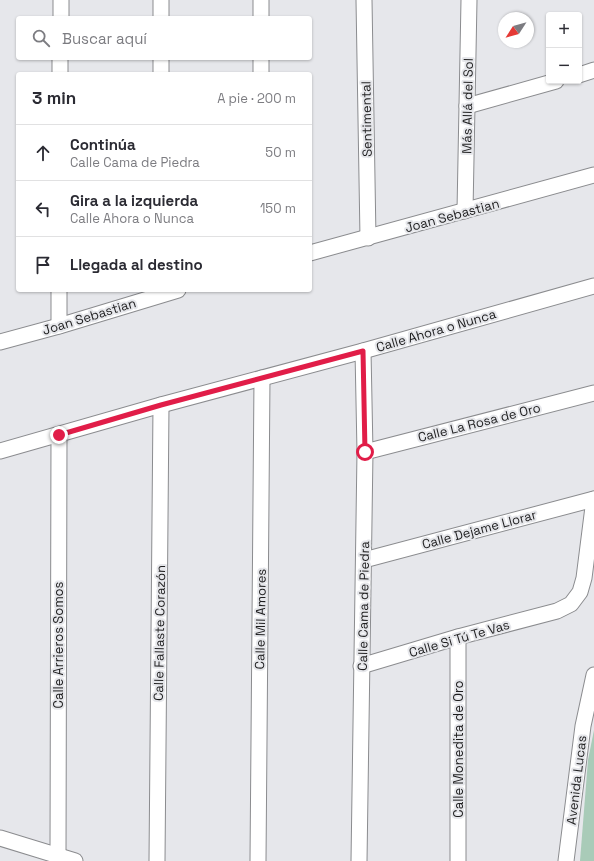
<!DOCTYPE html>
<html lang="es">
<meta charset="utf-8">
<style>
:root{--surface:#fff;--page:#f2f2f3;--text:#2b2b33;--muted:#7c7c81;--line:#e1e1e2}
body{margin:0;font-family:"Space Grotesk",sans-serif;background:var(--page);color:var(--text)}
.controls{position:absolute;right:12px;top:12px;display:grid;overflow:hidden;border-radius:4px;box-shadow:0 1px 3px #0004}
.controls button{width:36px;height:36px;display:grid;place-items:center;padding:0;border:0;border-bottom:1px solid var(--line);background:var(--surface);color:var(--text);font:20px sans-serif}
.compass{position:absolute;left:498px;top:12px;width:36px;height:36px;border-radius:50%;background:var(--surface);box-shadow:0 1px 3px #0004;rotate:234deg}
.stop{position:absolute;width:12px;height:12px;margin:-9px;border:3px solid #e11d48;border-radius:50%;background:#fff}
.stop.end{background:#e11d48;border-color:#fff;box-shadow:0 1px 4px #0008}
.list{margin:0;padding:0;list-style:none}
h2{display:flex;justify-content:space-between;align-items:center;height:52px;margin:0;padding:0 16px;font-size:17px}
h2 small{font-size:13px;font-weight:400;color:var(--muted)}
.list li{display:grid;grid-template-columns:26px 1fr auto;gap:12px;align-items:center;box-sizing:border-box;height:56px;padding:0 16px;border-top:1px solid var(--line)}
.list b{display:block;font-size:15px;white-space:nowrap}
.list p{margin:0;font-size:13px;white-space:nowrap;color:var(--muted)}
.list em{font-size:13px;font-style:normal;color:var(--muted)}
.icon{flex:none;width:22px;height:22px;fill:none;stroke:currentColor;stroke-width:2;stroke-linecap:round;stroke-linejoin:round}
.map{position:relative;flex:none;width:594px;height:861px;overflow:hidden}
.search{position:absolute;background:var(--surface);box-shadow:0 1px 3px #0004;left:16px;top:16px;width:296px;height:44px;display:flex;align-items:center;gap:10px;box-sizing:border-box;padding:0 14px;border-radius:4px;color:var(--muted);font-size:15px}
.panel{position:absolute;background:var(--surface);box-shadow:0 1px 3px #0004;left:16px;top:72px;width:296px;height:220px;border-radius:4px}
.map>svg:first-child{display:block}
.green{fill:#a9cbb8}
.lines{fill:none;stroke-linecap:round;stroke-linejoin:round}
.minor-casing{stroke:#8b8c8f;stroke-width:17}
.minor{stroke:#fff;stroke-width:15}
.route{stroke:#e11d48;stroke-width:5}
.labels{text-anchor:middle;stroke-width:4;stroke-linejoin:round;paint-order:stroke}
.street-label{font-size:13px;fill:#1e1e1f;stroke:#e6e7eb}
</style>
<div class="map">
<svg width="594" height="861" viewBox="0 0 594 861">
<rect width="100%" height="100%" fill="#e6e7eb"/>
<path class="green" d="M594,730V861H580L588,760Z"/>
<g class="lines">
<defs>
<g id="minor">
<path d="M261,0V18"/>
<path d="M364,0L368,238"/>
<path d="M61,18V0"/>
<path d="M161,18V0"/>
<path d="M261,58V74"/>
<path d="M60,74V58"/>
<path d="M161,74V58"/>
<path d="M579,75L594,70"/>
<path d="M467,106L556,81"/>
<path d="M465,211L469,0"/>
<path d="M310,253L594,175"/>
<path d="M59,326V290"/>
<path d="M0,342L59,326L178,290"/>
<path d="M0,451L161,405L363,351L594,286"/>
<path d="M365,452L594,393"/>
<path d="M364,560L594,499"/>
<path d="M458,637V861"/>
<path d="M361,666L458,637L557,611L571,604L580,592L584,578L594,499"/>
<path d="M0,838L75,861"/>
<path d="M58,856L59,435"/>
<path d="M157,861L161,405"/>
<path d="M258,861L262,378"/>
<path d="M359,861L365,452L363,351"/>
<path d="M566,861L583,726L594,675"/>
</g>
</defs>
<use href="#minor" class="minor-casing"/>
<use href="#minor" class="minor"/>
</g>
<g class="lines">
<path class="route" d="M59,435L161,405L363,351L365,452"/>
</g>
<g class="labels">
<g class="street-label">
<text transform="translate(467 106) rotate(-89)" y="5">Más Allá del Sol</text>
<text transform="translate(366 119) rotate(-91)" y="5">Sentimental</text>
<text transform="translate(452 215) rotate(-15)" y="5">Joan Sebastian</text>
<text transform="translate(89 316) rotate(-17)" y="5">Joan Sebastian</text>
<text transform="translate(436 330) rotate(-16)" y="5">Calle Ahora o Nunca</text>
<text transform="translate(479 422) rotate(-14)" y="5">Calle La Rosa de Oro</text>
<text transform="translate(479 529) rotate(-15)" y="5">Calle Dejame Llorar</text>
<text transform="translate(363 606) rotate(-89)" y="5">Calle Cama de Piedra</text>
<text transform="translate(260 619) rotate(-89)" y="5">Calle Mil Amores</text>
<text transform="translate(159 633) rotate(-89)" y="5">Calle Fallaste Corazón</text>
<text transform="translate(459 638) rotate(-16)" y="5">Calle Si Tú Te Vas</text>
<text transform="translate(58 645) rotate(-90)" y="5">Calle Arrieros Somos</text>
<text transform="translate(458 749) rotate(-90)" y="5">Calle Monedita de Oro</text>
<text transform="translate(576 780) rotate(-83)" y="5">Avenida Lucas</text>
</g>
</g>
</svg>
<div class="controls">
<button>+</button>
<button>−</button>
</div>
<svg class="compass" viewBox="-18 -18 36 36"><path d="M0-13l5 13h-10z" fill="#e53935"/><path d="M0 13l5-13h-10z" fill="#7c7c81"/></svg>
<div class="stop" style="left:365px;top:452px"></div>
<div class="stop end" style="left:59px;top:435px"></div>
<div class="search"><svg class="icon" aria-label="search" viewBox="0 0 24 24"><circle cx="10" cy="10" r="6"/><path d="M15 15l6 6"/></svg>Buscar aquí</div>
<section class="panel">
<h2>3 min<small>A pie · 200 m</small></h2>
<ul class="list">
<li><svg class="icon" aria-label="ahead" viewBox="0 0 24 24"><path d="M12 20V5M6 11l6-6 6 6"/></svg><div><b>Continúa</b><p>Calle Cama de Piedra</p></div><em>50 m</em></li>
<li><svg class="icon" aria-label="left" viewBox="0 0 24 24"><path d="M17 20v-9H6M10 6l-5 5 5 5"/></svg><div><b>Gira a la izquierda</b><p>Calle Ahora o Nunca</p></div><em>150 m</em></li>
<li><svg class="icon" aria-label="arrive" viewBox="0 0 24 24"><path d="M6 21V4h12l-3 4 3 4H6"/></svg><div><b>Llegada al destino</b></div></li>
</ul>
</section>
</div>
